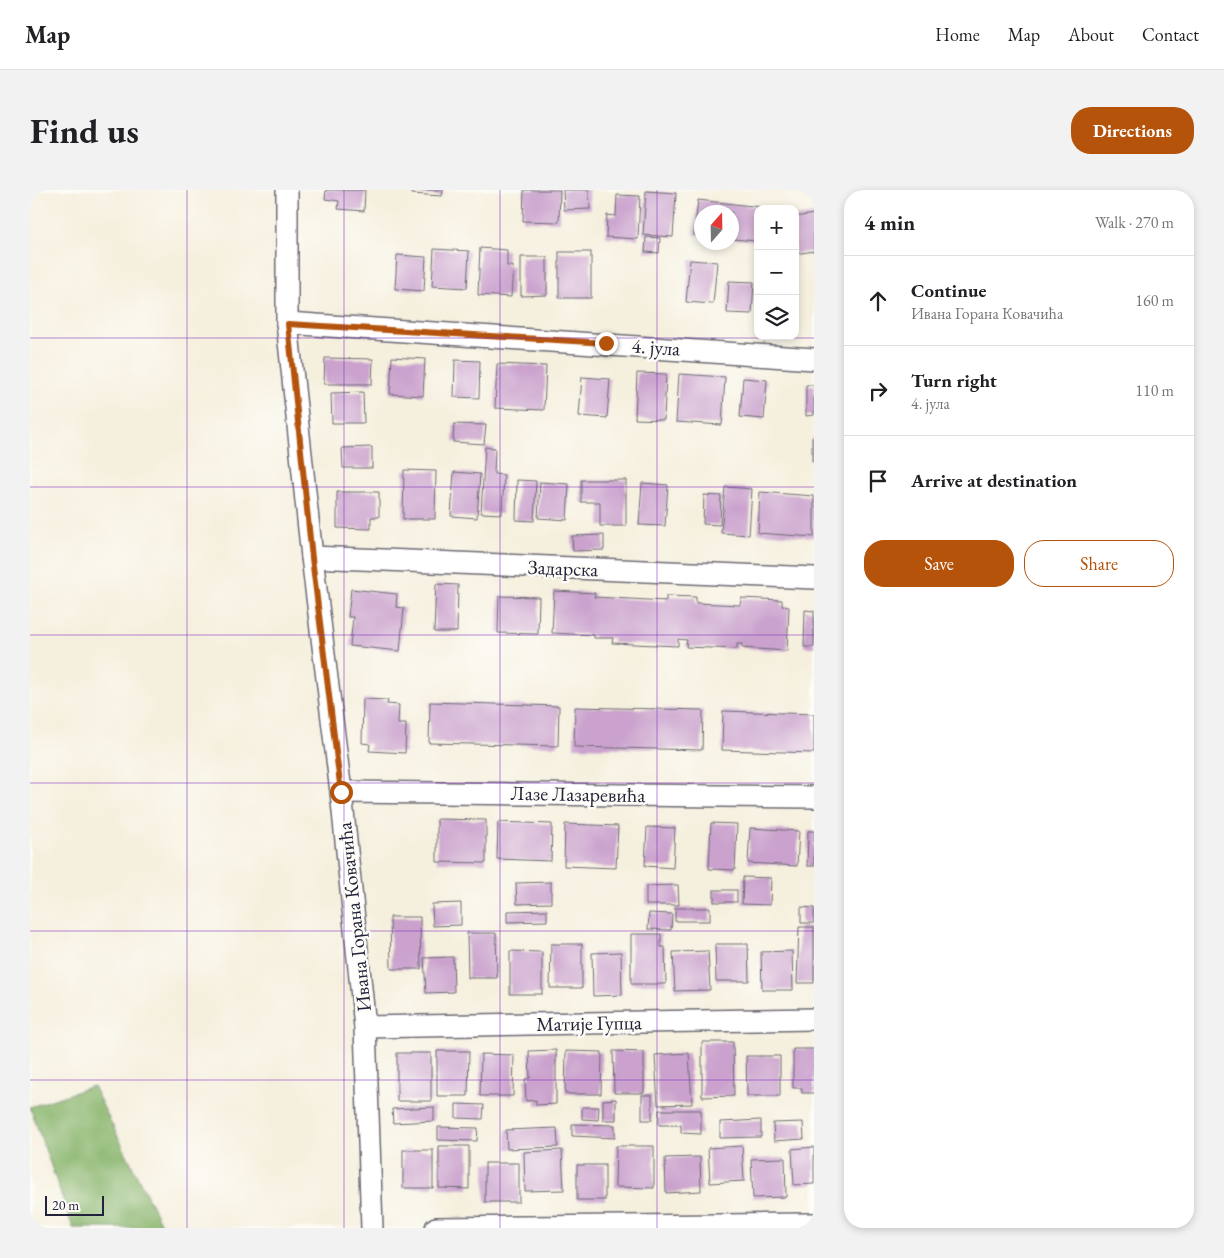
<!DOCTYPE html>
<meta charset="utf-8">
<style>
:root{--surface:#fff;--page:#f2f2f2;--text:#202124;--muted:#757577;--line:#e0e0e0;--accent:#b45309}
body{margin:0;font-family:"EB Garamond",serif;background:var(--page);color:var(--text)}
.controls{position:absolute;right:15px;top:15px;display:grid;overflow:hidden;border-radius:10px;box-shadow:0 2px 8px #0003}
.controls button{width:45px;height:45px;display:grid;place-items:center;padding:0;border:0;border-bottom:1px solid var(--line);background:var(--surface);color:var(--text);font:25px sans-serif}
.compass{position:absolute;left:664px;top:15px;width:45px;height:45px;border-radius:50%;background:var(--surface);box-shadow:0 2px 8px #0003;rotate:20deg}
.scale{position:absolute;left:15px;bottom:12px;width:59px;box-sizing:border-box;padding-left:5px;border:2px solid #22223b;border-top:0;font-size:14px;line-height:18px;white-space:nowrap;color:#22223b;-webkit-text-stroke:4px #fdfcf7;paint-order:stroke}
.stop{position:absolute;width:15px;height:15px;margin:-11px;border:4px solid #b45309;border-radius:50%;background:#fff}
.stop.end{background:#b45309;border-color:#fff;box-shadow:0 1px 5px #0008}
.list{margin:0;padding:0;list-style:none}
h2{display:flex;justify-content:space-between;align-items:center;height:65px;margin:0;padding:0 20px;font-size:21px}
h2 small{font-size:16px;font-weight:400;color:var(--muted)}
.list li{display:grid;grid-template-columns:32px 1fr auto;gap:15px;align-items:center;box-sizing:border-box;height:90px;padding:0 20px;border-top:1px solid var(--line)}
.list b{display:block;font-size:19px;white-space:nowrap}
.list p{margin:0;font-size:16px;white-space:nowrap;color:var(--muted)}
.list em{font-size:16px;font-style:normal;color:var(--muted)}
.actions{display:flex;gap:10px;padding:15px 20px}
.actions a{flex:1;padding:11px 0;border:1px solid var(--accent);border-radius:20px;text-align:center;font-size:18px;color:var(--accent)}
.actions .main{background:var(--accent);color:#fff}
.icon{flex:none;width:28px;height:28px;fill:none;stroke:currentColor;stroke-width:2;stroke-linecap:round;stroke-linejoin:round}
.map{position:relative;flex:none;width:784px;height:1038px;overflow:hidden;border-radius:20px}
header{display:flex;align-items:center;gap:30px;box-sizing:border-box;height:70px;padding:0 25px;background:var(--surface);border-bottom:1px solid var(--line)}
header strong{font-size:24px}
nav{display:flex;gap:28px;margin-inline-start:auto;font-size:18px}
.intro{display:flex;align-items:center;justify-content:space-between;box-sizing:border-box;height:120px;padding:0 30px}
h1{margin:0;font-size:35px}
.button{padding:12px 22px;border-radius:20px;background:var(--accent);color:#fff;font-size:18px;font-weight:700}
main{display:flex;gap:30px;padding:0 30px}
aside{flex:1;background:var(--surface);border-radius:20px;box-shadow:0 2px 8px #0003}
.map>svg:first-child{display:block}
.forest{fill:#89b56d;stroke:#566c54}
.building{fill:#caa2cd}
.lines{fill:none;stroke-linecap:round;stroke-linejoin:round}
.minor-casing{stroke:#6c6a74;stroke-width:24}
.minor{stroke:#fff;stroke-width:21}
.route{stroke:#b45309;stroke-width:6}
.grid{fill:none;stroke:#7b2cbf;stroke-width:1;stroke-opacity:0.55}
.labels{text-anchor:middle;stroke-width:5;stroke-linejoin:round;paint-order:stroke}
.street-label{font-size:20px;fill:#22223b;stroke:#fdfcf7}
</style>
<header>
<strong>Map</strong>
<nav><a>Home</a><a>Map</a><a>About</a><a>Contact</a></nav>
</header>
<div class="intro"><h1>Find us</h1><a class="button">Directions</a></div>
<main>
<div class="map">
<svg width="784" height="1038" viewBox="0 0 784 1038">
<rect width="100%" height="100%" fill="#fdfcf7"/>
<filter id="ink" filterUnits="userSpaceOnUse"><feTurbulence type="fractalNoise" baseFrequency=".02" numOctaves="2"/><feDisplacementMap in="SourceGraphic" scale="10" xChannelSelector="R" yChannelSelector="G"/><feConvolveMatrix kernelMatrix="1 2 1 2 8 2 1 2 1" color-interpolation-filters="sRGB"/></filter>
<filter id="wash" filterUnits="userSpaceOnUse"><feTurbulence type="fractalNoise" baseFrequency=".0096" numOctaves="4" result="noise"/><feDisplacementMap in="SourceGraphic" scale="20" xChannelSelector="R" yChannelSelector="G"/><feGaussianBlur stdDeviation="1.12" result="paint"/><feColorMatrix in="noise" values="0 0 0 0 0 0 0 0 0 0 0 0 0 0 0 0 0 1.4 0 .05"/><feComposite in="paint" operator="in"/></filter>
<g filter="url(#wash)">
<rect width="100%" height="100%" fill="#f5efdd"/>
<path class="forest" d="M63,896L133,1038H43L0,917Z"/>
<g id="blocks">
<g class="building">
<path d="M296,0H335L334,21L308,19L309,11L295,9Z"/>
<path d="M382,0H413L412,6L382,4Z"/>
<path d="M494,0H530L529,32L493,31Z"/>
<path d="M533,0H559L560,19L534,20Z"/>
<path d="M616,1L646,3L643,47L613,45Z"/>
<path d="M587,5L610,6L608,49L576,47L577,25L586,26Z"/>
<path d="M668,10L731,17L728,19L727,51L702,49V22H672V46L664,45Z"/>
<path d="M784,24V61L765,64V27Z"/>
<path d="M616,47L630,48L629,63L615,62Z"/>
<path d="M450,58L477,60V76H483L481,107L448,105Z"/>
<path d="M404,59L439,61L437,98L402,96Z"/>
<rect x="529" y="62" width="32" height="46"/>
<path d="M367,65L396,67L394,101L365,99Z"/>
<path d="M491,67H517V105L491,106Z"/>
<path d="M660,70L687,72L683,114L656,112Z"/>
<path d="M699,91L724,92L722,124L697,123Z"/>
<path d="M362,167L395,169L393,206L360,204Z"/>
<path d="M295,168L343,169L342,194H294Z"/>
<path d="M425,170L450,171L449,208L424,207Z"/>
<path d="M467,174L516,176L514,220L465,218Z"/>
<path d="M607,183L636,184L634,230L605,229Z"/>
<path d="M649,184L695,187L692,235L646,232Z"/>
<path d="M552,187L580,189L577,228L549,226Z"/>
<path d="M713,188L737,190L734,229L710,227Z"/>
<path d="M776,195H784V225L776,226Z"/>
<path d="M333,202L334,233H302L301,203Z"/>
<path d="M424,234L456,235L454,254L423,252Z"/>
<rect x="782" y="248" width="2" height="23"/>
<path d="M342,257V278H313L312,258Z"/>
<path d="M455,257L465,258L464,284L474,285L472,324L451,323Z"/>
<path d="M374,280L406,281L405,329H373Z"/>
<path d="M424,282L450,284L447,328L421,326Z"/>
<path d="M487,290L506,291L504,331L486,330Z"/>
<path d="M551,290H596V336H570V312H551Z"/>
<path d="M510,292L539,294L537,330L508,328Z"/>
<path d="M612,293L638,295L635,336L609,335Z"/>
<path d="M695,297L722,299L719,345L691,343Z"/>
<path d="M307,302H349V327H341V339L307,338Z"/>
<path d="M730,302L784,306V347L728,343Z"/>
<path d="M674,305L691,306L690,335L673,334Z"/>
<path d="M574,345V360L543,361L542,346Z"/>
<path d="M406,394L428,395L427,442H404Z"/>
<path d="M321,399L367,404L366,417L374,418L370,461L320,456L323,427H318Z"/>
<path d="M524,401L565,403L564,407L636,411V406L666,407V413L710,415L711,408L752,410V416L759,417L757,461L712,458V454H707V459L656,457L657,450L648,449V456L582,453L583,448H564V445L522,443Z"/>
<path d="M469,406L509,407L508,444L468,443Z"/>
<path d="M775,420L784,421V457H774Z"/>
<path d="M333,509L358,510L357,514L369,515L368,534H376L375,563L339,561L340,554L332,553Z"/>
<path d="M400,512L529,516L528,556L399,553Z"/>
<path d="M545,517L673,520L672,560L544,557Z"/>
<path d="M693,521L784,524V563L692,560Z"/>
<path d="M407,629L456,630V673L407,672Z"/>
<path d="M468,632L522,634L521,671L467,669Z"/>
<path d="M681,633L707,634L705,680L679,679Z"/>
<path d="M535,634L588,636L586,678L534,676Z"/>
<path d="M617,637L645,638L643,678L615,676Z"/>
<path d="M720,638L769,641L767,676L718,673Z"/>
<path d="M778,641H784V676H777Z"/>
<path d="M713,687L741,688L740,715L712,714Z"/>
<path d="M521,692V713L487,714L486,693Z"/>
<path d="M648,695L649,715H616V696Z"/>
<rect x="684" y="700" width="23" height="12"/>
<path d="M431,713V735L403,736L402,714Z"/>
<path d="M771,717L784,718V733H771Z"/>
<rect x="645" y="718" width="35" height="13"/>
<path d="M517,720V731L477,732V721Z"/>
<path d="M619,723L642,724L641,740L618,739Z"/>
<path d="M360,727H390L391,779H361Z"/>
<path d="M769,737H784V793H767Z"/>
<path d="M437,743H466L467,788H438Z"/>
<path d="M601,744H631V757H635L636,794H601Z"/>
<path d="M521,754H552V798H520Z"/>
<path d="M685,754H718L719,791H686Z"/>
<path d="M480,761L512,762V804H480Z"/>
<path d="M678,761L680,800L645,801L643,762Z"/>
<path d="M762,761L763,800H732L731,762Z"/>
<path d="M591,762L592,805L563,806L562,763Z"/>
<path d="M423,767L424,802L396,803L394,768Z"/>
<path d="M672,852H703L704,906L672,907Z"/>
<path d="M763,859H784V903H772V898H763Z"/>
<path d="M526,860V914L506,915V910L496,911L495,889L500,888L499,861Z"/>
<path d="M407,861H439L438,906H407Z"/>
<path d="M536,861L572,862L571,904H535Z"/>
<path d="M583,861L614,862V903H584Z"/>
<rect x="367" y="863" width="34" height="48"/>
<path d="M659,863L662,914L628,915L625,865Z"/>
<path d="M451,864L484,865L483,906H450Z"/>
<path d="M716,866H750V906H717Z"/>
<rect x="612" y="905" width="10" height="25"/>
<path d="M586,909V930H573V910Z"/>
<path d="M426,914L454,915L453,929L426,928Z"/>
<path d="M404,917V931L363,933L362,919Z"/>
<path d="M552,917H569L568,930L552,929Z"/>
<path d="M629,920H671V944L651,943V935H629Z"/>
<path d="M731,930V947L690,948V932Z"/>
<path d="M773,932L774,949L744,951L743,933Z"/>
<path d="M542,934L585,935V948L542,946Z"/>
<path d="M408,937L448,938L447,951L408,950Z"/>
<path d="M527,938L528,957L477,959L476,940Z"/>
<path d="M409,956H439V999L409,998Z"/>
<path d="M586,956H624V998L585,997Z"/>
<path d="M712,956L714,991L680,993L678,958Z"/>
<path d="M784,957V994L764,995L762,959Z"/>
<rect x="373" y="960" width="30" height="38"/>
<path d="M532,960L534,1000L495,1001L494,962Z"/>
<path d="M670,967L671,1001L636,1003L635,968Z"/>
<path d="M755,968L756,1007L723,1008L721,969Z"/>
<rect x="455" y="973" width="34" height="39"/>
<rect x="547" y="975" width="28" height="35"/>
</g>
</g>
</g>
<g filter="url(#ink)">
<use href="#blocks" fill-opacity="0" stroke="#6c6a74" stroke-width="1"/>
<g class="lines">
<defs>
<g id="minor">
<path d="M257,0V133L282,367L311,602L335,837L342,1038"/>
<path d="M257,133L784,169"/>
<path d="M282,367L784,388"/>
<path d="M311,602L784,607"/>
<path d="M335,837L784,829"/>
<path d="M406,1038L784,1034"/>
</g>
</defs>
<use href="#minor" class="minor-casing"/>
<use href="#minor" class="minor"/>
</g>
</g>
<g class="lines" filter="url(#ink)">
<path class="route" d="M311,602L282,368L258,134L576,153"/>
</g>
<path class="grid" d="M157,0V1038M314,0V1038M470,0V1038M627,0V1038M0,148H784M0,297H784M0,445H784M0,593H784M0,741H784M0,890H784"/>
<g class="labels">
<g class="street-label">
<text transform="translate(626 157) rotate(4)" y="7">4. јула</text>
<text transform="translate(533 378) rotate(2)" y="7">Задарска</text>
<text transform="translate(548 604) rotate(1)" y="7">Лазе Лазаревића</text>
<text transform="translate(324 727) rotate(-96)" y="7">Ивана Горана Ковачића</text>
<text transform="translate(559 833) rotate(-1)" y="7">Матије Гупца</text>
</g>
</g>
</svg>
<div class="controls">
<button>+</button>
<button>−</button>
<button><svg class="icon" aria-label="layers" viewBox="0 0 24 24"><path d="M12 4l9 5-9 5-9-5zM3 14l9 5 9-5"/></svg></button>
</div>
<svg class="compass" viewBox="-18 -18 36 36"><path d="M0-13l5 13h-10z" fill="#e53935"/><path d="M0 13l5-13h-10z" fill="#757577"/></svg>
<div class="scale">20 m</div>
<div class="stop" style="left:311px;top:602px"></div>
<div class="stop end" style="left:576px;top:153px"></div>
</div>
<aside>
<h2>4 min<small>Walk · 270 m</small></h2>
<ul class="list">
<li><svg class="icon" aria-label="ahead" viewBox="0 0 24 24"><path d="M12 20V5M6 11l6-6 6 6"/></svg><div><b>Continue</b><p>Ивана Горана Ковачића</p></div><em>160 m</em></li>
<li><svg class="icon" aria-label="right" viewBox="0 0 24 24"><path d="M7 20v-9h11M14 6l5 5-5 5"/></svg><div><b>Turn right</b><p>4. јула</p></div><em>110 m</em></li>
<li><svg class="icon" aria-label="arrive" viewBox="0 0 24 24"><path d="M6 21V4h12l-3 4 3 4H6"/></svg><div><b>Arrive at destination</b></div></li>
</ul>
<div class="actions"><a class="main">Save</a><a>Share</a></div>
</aside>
</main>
